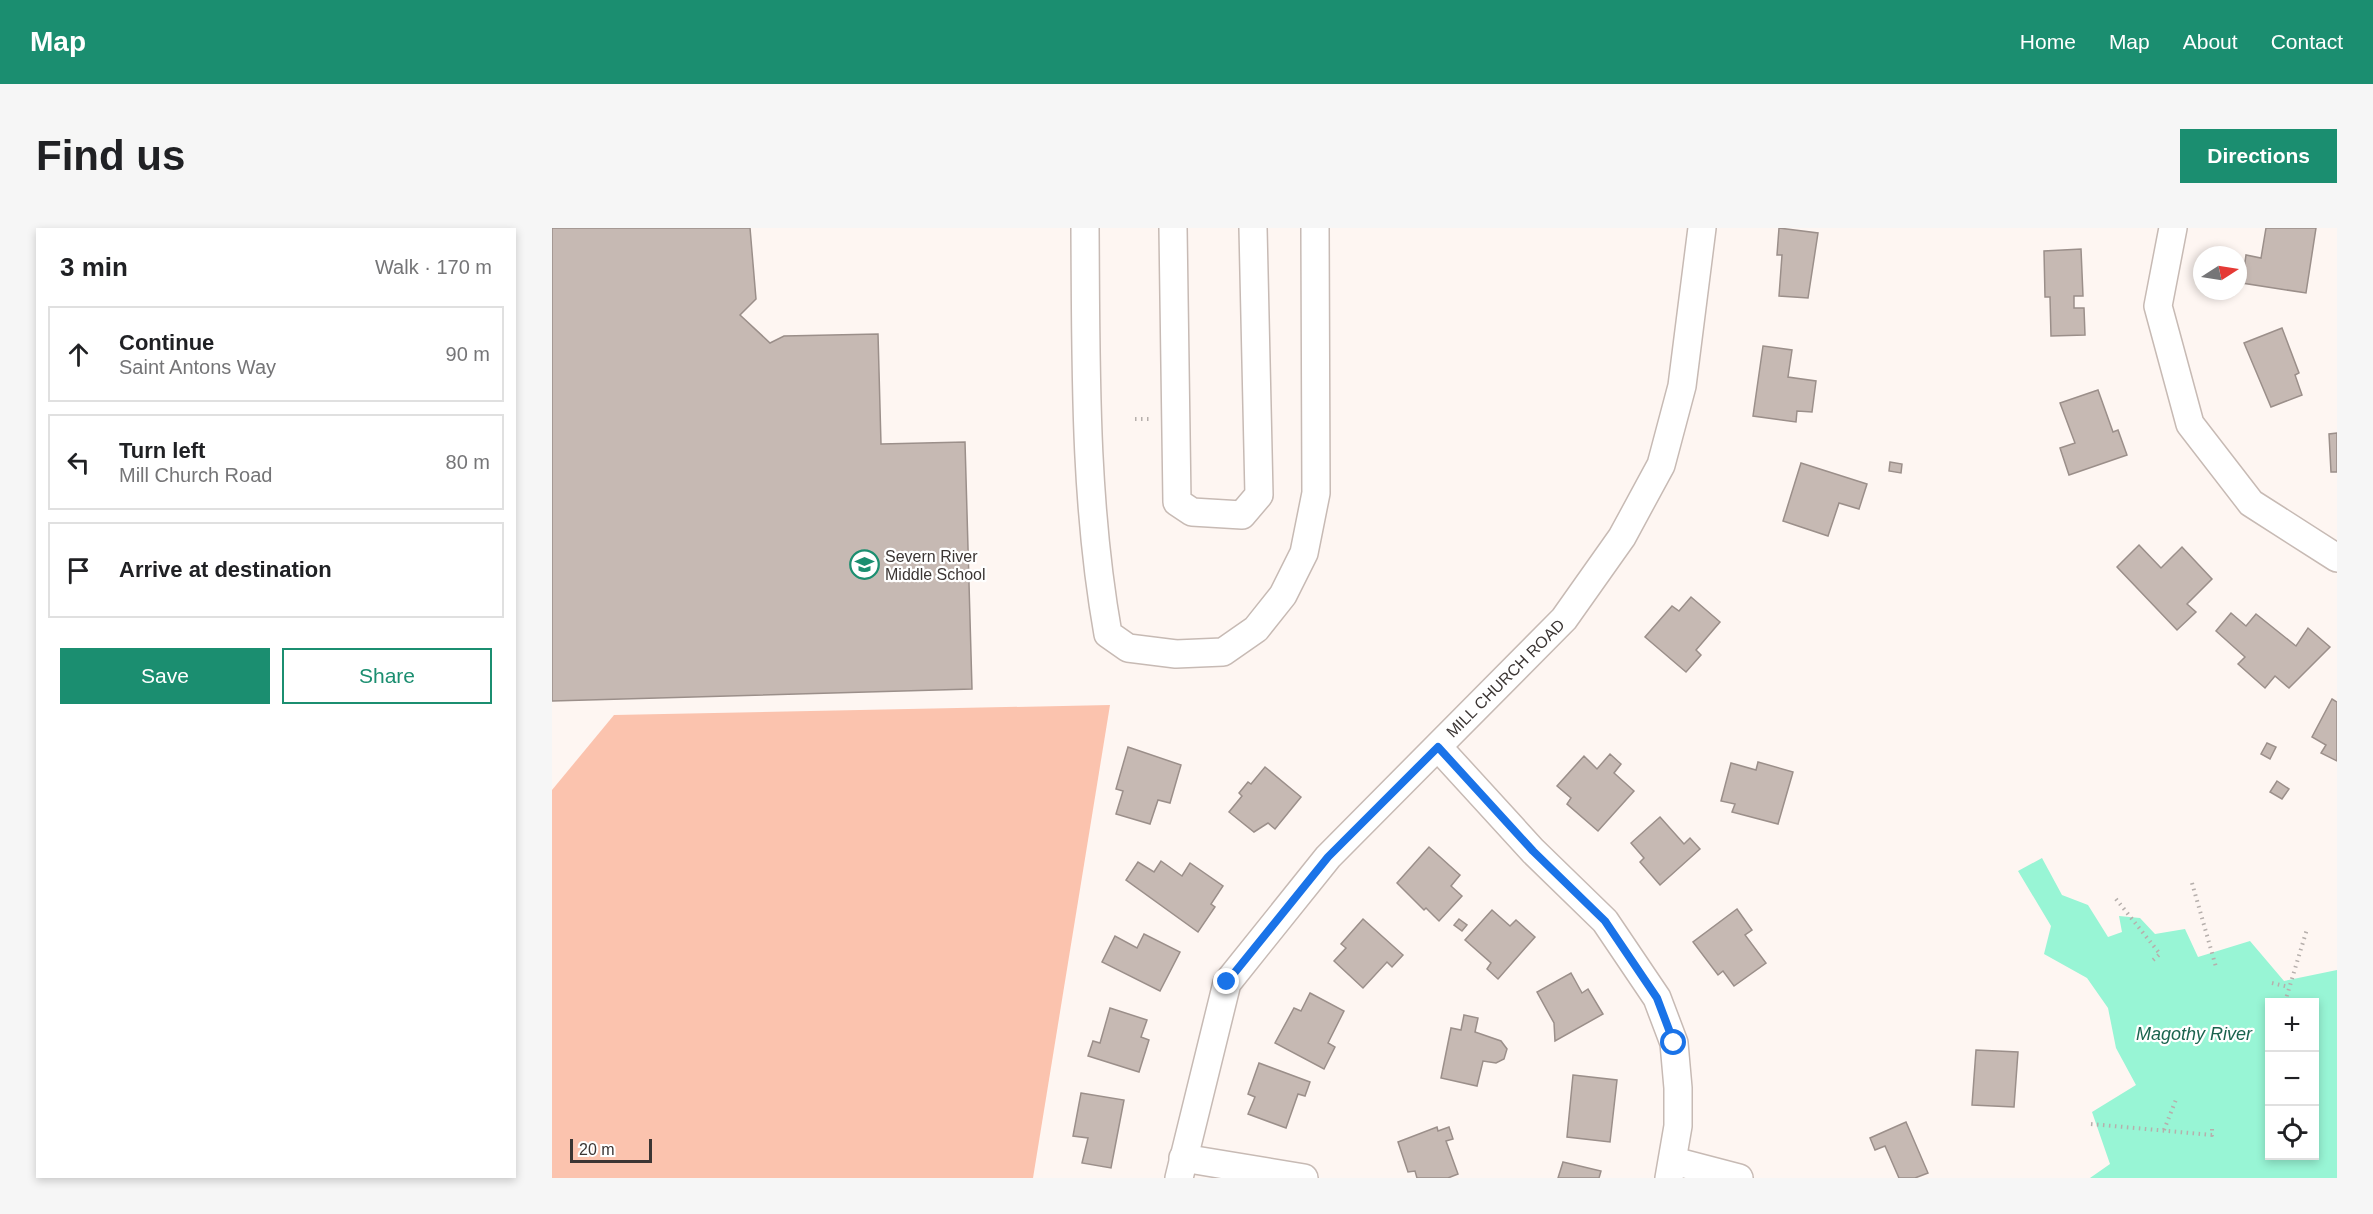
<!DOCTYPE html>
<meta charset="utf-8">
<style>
:root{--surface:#fff;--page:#f6f6f6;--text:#202124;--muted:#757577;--line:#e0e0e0;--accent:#1b8e70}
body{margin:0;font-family:Arial,sans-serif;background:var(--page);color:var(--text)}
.controls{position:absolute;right:18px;bottom:18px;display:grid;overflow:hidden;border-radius:0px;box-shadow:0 3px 9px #0003}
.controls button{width:54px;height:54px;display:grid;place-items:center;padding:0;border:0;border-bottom:2px solid var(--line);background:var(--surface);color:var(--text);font:30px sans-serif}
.compass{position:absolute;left:1641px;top:18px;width:54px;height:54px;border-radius:50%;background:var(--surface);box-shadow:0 3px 9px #0003;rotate:78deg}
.scale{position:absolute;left:18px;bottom:15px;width:82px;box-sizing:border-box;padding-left:6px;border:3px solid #3b3533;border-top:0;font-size:16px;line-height:21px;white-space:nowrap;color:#3b3533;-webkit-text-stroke:4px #fff;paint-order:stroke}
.stop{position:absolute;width:18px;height:18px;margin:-14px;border:4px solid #1a73e8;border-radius:50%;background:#fff}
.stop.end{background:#1a73e8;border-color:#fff;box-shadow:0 2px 6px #0008}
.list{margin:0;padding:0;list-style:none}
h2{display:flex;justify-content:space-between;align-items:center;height:78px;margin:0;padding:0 24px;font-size:26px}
h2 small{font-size:20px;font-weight:400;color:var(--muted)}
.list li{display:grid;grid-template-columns:39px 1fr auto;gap:18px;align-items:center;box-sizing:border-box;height:96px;margin:0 12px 12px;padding:0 12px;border:2px solid var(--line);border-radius:0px}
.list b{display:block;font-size:22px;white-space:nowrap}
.list p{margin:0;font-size:20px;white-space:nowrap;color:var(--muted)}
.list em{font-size:20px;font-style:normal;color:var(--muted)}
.actions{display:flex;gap:12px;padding:18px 24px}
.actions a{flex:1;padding:14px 0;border:2px solid var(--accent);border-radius:0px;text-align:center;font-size:21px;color:var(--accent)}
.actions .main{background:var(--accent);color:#fff}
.icon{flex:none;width:33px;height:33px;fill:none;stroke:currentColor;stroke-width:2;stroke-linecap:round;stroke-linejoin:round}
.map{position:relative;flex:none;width:1785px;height:950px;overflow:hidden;border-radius:0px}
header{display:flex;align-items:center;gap:36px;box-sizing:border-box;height:84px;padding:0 30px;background:var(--accent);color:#fff}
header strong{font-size:28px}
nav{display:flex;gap:33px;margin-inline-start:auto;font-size:21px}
.intro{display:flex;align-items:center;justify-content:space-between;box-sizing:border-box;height:144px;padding:0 36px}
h1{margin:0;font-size:42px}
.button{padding:15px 27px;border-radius:0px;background:var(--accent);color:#fff;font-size:21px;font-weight:700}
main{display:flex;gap:36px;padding:0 36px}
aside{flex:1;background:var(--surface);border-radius:0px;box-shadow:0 3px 9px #0003}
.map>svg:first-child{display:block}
.green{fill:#fbc3ae}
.water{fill:#98f5d5;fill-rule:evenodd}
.building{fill:#c6b9b3;stroke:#9b8f8a;stroke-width:1.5}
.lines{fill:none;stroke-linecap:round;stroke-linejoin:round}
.minor-casing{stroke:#c7bab4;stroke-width:30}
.path{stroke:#b6afac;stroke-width:4;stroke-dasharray:1.5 4.5;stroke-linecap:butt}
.minor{stroke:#fff;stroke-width:27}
.route{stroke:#1a73e8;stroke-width:8}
.labels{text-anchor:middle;stroke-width:4.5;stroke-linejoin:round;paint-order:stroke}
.poi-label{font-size:16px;fill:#3b3533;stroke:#fff;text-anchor:start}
.street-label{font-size:16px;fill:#3b3533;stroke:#fff}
.water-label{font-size:18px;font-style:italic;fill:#1a634e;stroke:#fff}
</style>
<header>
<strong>Map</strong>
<nav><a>Home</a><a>Map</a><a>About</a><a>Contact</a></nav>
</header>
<div class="intro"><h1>Find us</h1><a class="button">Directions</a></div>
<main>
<aside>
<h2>3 min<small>Walk · 170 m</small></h2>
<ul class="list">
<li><svg class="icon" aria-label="ahead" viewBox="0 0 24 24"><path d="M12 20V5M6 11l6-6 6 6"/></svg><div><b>Continue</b><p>Saint Antons Way</p></div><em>90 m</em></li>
<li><svg class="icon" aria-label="left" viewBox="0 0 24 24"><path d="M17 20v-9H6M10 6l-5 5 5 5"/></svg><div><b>Turn left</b><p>Mill Church Road</p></div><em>80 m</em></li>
<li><svg class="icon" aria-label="arrive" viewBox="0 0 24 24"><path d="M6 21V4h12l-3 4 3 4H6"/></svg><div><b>Arrive at destination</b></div></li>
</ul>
<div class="actions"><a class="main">Save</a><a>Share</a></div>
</aside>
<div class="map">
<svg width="1785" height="950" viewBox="0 0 1785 950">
<rect width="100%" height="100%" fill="#fef6f2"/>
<path class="green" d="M558,477L481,950H0V562L62,487Z"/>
<path class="water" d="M1490,630L1510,667L1536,677L1556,709L1570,704L1567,688L1588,690L1603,706L1633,701L1646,729L1698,713L1732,753L1785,742V950H1538L1558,936L1540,884L1584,857L1564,820L1556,780L1535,750L1492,726L1499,698L1466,643ZM1718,774H1762V928H1718Z"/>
<g class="building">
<path d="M0,0H198L204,71L188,87L218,115L232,108L326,106L329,216L413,214L420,461L0,473Z"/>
<path d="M1227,0L1266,5L1256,70L1227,68L1230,27H1225Z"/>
<path d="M1714,0H1764L1754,65L1690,55L1694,27L1709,30Z"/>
<path d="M1529,21L1531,68H1522V80H1532L1533,107L1499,108L1498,69H1493L1492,23Z"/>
<path d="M1730,100L1747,145L1743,147L1750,167L1719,179L1692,115Z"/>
<path d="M1211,118L1240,122L1236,149L1264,153L1260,184L1245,183L1244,194L1201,188Z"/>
<path d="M1546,162L1561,204L1566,202L1575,227L1517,247L1508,220L1523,215L1508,175Z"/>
<path d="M1785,205V244H1779L1777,206Z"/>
<path d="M1338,234L1350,236L1349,245L1337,243Z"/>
<path d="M1249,235L1315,256L1307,281L1287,275L1276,308L1231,293Z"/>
<path d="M1587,317L1609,340L1630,319L1660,351L1635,376L1644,384L1625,402L1565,339Z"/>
<path d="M1139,369L1168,394L1144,422L1149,427L1134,444L1093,409L1120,378L1127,383Z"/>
<path d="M1679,385L1694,398L1704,386L1744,418L1756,400L1778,419L1737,460L1723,448L1713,460L1686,436L1693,429L1664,403Z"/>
<path d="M1780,471L1785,474V533L1769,525L1774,517L1760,509Z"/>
<path d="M1715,515L1724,519L1718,531L1709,526Z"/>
<path d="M576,519L629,537L618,575L606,572L598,596L564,586L571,563L564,561Z"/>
<path d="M1058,526L1069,536L1062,545L1082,563L1046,603L1015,576L1019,570L1005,558L1032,528L1045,541Z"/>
<path d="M1206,534L1241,544L1226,596L1180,584L1183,576L1169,573L1179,535L1204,542Z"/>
<path d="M713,539L749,569L723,601L716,595L702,604L677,584L690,568L687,565L696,554L699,556Z"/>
<path d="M1725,553L1737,561L1730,571L1718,564Z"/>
<path d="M1108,589L1132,616L1138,610L1148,621L1108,657L1088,634L1092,630L1079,615Z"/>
<path d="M877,619L908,647L899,658L910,668L887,693L874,680L872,682L845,655Z"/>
<path d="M609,633L630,648L638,635L671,658L659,676L663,679L646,704L574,652L586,634L602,644Z"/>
<path d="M1185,681L1200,702L1193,707L1214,735L1182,758L1171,743L1166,747L1141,714Z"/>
<path d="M940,682L958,698L964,692L983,709L946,751L935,741L939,735L913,712Z"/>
<path d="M811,691L851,727L840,739L835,734L811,760L782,733L794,720L789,716Z"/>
<path d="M907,691L915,697L910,703L902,697Z"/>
<path d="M592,706L628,724L608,763L550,734L563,708L585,720Z"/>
<path d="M1019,745L1030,765L1036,761L1051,786L1003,813L1002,795L985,764Z"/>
<path d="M758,765L792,783L776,815L783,819L772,841L723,815L742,780L749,783Z"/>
<path d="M558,780L595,792L589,809L597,812L587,844L536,828L541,813L548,815Z"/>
<path d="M912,787L926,790L923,804L949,813L955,821L952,831L944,835L931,833L925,858L889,850L899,800L909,802Z"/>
<path d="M1424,822L1466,824L1462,879L1420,877Z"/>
<path d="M707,835L758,854L753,868L746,866L734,900L696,886L703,869L696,866Z"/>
<path d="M1021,847L1065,852L1058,914L1015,909Z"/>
<path d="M529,865L572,872L559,940L530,935L536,910L521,908Z"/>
<path d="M1354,894L1376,945L1363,950H1347L1333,918L1323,922L1318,910Z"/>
<path d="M885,899L886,903L897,899L901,911L894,913L906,946L896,950H865L863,943L856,944L846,914Z"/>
<path d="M1011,934L1049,943L1047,950H1006Z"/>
</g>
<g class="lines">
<defs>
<g id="minor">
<path d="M533,0C534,136 532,272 556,406L576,420L624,426L671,424L704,401L731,367L752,325L764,265L763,0"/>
<path d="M621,0L625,274L640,284L690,287L707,267L701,0"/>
<path d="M1621,0L1606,78L1638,196L1699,275L1785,330"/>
<path d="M886,519L981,623L1053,693L1105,770L1122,815L1126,860V898L1117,950"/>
<path d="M631,930L752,950"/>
<path d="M1122,933L1187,950"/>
<path d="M627,950L675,755L776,629L1012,391L1070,309L1109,237L1130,158L1150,0"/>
</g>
</defs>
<use href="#minor" class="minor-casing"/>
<g class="path">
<path d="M583,191H599"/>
<path d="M1640,655L1664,739"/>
<path d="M1564,671L1608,726L1601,732"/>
<path d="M1720,755L1737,759"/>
<path d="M1733,774L1755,701"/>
<path d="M1539,896L1660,907V897"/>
<path d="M1612,902L1625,869"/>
</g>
<use href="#minor" class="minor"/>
</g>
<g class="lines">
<path class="route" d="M675,754L776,629L886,519L981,623L1053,693L1105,770L1122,815"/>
</g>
<defs>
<symbol id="school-ring" viewBox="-11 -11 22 22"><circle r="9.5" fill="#fff" stroke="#1b8e70" stroke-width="1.5"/><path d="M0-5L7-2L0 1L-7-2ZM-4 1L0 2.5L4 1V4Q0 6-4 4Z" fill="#1b8e70"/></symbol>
</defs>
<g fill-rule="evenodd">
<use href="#school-ring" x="296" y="320" width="33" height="33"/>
</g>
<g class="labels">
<g class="poi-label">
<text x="333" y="334">Severn River<tspan x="333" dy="18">Middle School</tspan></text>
</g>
<g class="street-label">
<text transform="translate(953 450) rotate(-45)" y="6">MILL CHURCH ROAD</text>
</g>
<g class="water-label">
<text x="1642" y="812">Magothy River</text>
</g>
</g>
</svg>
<div class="controls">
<button>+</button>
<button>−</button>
<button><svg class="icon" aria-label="locate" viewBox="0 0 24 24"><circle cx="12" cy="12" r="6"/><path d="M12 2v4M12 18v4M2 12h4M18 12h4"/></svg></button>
</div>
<svg class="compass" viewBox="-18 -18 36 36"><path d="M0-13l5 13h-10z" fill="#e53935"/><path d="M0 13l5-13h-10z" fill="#757577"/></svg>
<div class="scale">20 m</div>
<div class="stop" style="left:1122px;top:815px"></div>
<div class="stop end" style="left:675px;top:754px"></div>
</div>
</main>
